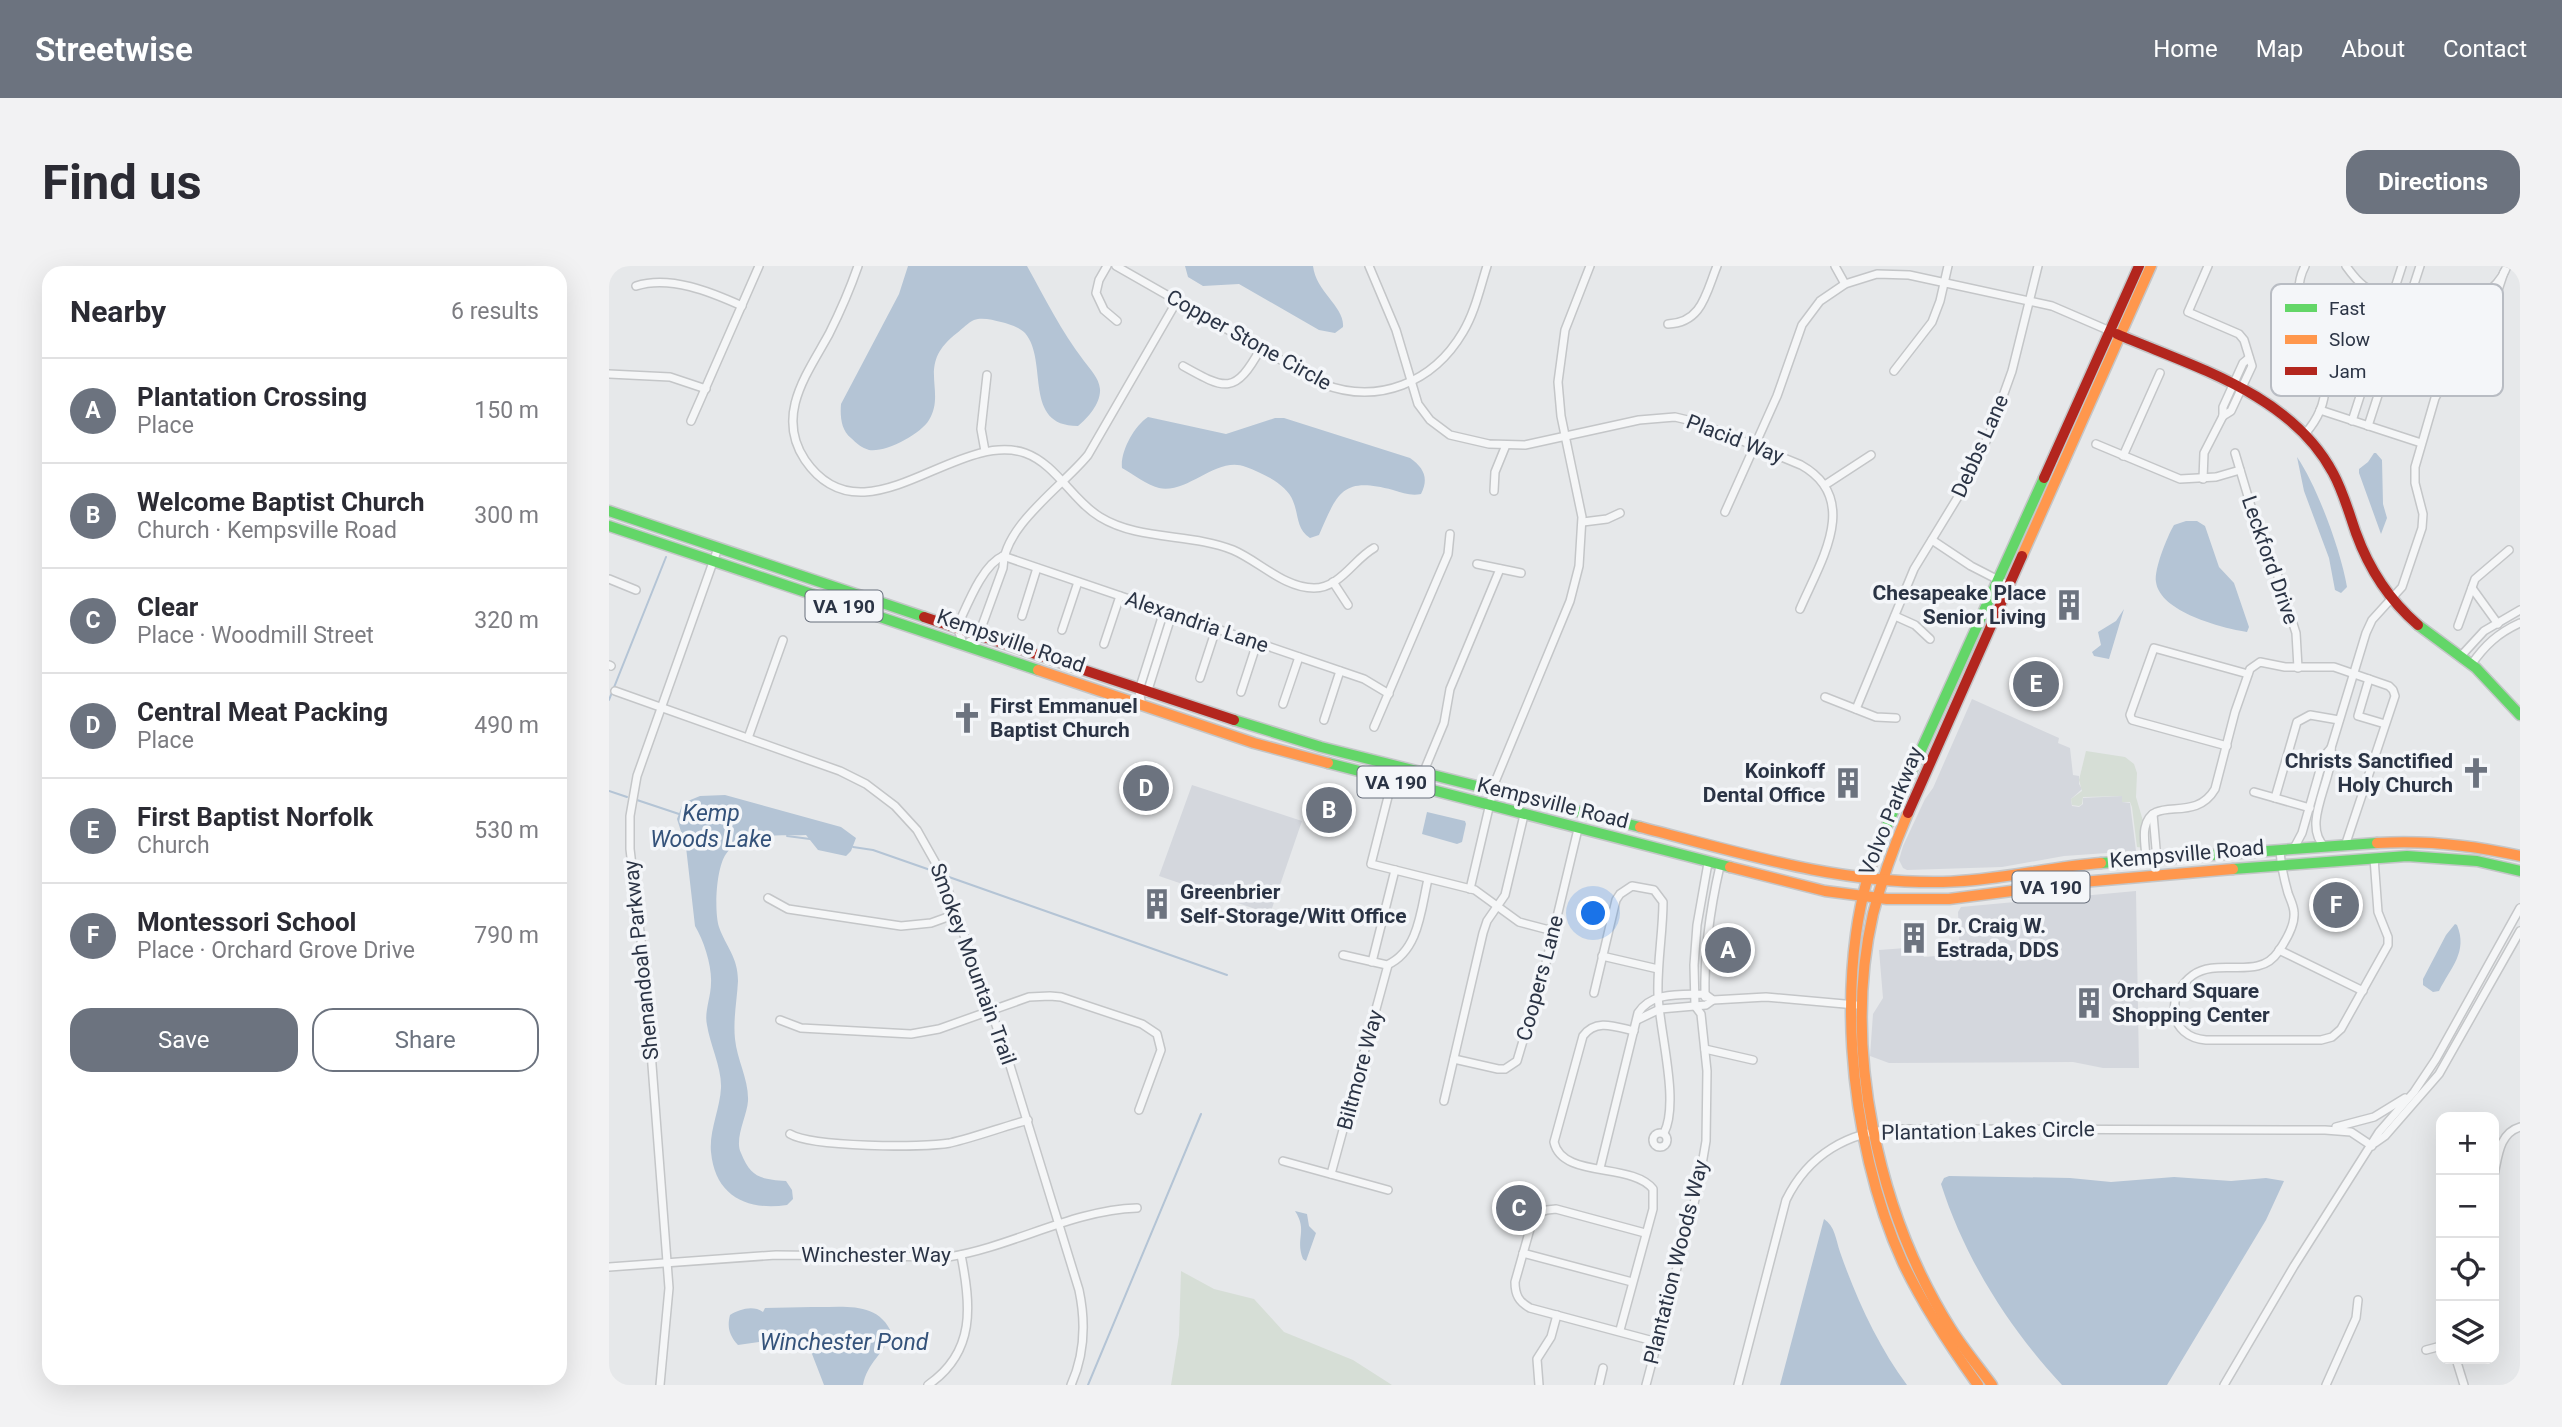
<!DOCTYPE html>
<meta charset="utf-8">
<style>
:root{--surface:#fff;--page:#f2f2f3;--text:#2b2b33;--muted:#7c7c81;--line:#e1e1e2;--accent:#6c737f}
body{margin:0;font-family:Roboto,sans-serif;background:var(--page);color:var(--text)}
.controls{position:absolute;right:21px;bottom:21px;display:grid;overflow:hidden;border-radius:14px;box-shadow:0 7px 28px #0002}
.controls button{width:63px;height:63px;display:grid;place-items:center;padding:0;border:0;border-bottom:2px solid var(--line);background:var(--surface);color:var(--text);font:35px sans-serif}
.you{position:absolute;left:985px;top:648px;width:24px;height:24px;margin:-18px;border:5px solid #fff;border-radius:50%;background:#1a73e8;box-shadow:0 0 0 10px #1a73e833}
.badge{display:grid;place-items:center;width:46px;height:46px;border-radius:50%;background:var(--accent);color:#fff;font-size:23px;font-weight:700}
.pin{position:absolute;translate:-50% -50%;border:4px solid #fff;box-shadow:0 2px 7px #0006}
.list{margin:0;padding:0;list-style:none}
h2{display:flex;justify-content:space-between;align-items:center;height:91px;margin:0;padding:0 28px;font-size:30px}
h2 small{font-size:23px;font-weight:400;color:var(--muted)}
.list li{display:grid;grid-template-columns:46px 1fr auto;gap:21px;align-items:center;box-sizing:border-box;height:105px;padding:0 28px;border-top:2px solid var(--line)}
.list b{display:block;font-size:26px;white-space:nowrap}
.list p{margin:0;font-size:23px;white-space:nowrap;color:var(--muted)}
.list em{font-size:23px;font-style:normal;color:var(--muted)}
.actions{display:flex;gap:14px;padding:21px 28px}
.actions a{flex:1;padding:16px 0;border:2px solid var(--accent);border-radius:21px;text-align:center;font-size:24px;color:var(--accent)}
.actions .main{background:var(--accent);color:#fff}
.icon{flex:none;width:38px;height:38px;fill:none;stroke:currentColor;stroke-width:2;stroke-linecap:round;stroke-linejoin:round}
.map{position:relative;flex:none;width:1911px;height:1119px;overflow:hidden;border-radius:21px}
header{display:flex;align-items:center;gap:42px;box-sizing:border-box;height:98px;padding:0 35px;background:var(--accent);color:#fff}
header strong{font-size:33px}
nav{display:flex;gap:38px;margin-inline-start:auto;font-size:24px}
.intro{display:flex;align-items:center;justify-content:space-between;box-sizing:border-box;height:168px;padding:0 42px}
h1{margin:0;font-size:49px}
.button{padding:18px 32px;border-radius:21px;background:var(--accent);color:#fff;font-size:24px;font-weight:700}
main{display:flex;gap:42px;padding:0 42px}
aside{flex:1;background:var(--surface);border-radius:21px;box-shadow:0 7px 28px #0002}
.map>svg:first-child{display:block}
.built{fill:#d4d7dd}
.green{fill:#d6ded6}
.water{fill:#b4c4d5}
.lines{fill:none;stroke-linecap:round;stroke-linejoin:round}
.stream{stroke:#b4c4d5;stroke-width:2}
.street-casing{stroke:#c4c6c8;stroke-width:10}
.fast-casing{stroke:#c4c6c8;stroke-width:13}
.slow-casing{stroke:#c4c6c8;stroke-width:13}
.jam-casing{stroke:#c4c6c8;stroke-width:13}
.street{stroke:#f5f6f7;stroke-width:7}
.fast{stroke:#63d668;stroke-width:10}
.slow{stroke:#ff974d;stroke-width:10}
.jam{stroke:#b3261e;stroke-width:10}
.labels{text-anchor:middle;stroke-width:7;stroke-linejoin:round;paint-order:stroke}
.shield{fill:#f4f6f9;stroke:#676e7b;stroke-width:2}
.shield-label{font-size:19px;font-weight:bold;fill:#2b3445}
.street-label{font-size:21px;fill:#2b3445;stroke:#f4f6f9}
.poi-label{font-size:21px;font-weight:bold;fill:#2b3445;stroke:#f4f6f9;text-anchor:start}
.water-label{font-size:23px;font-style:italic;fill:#34527a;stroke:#f4f6f9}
.key{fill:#f4f6f9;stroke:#b8bcc3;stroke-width:2}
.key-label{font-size:19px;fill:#2b3445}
</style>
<header>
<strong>Streetwise</strong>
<nav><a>Home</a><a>Map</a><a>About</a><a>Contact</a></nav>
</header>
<div class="intro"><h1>Find us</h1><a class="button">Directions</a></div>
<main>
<aside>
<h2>Nearby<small>6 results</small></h2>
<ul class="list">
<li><span class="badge">A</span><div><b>Plantation Crossing</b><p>Place</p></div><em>150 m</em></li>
<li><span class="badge">B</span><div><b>Welcome Baptist Church</b><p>Church · Kempsville Road</p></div><em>300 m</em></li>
<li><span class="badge">C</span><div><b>Clear</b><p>Place · Woodmill Street</p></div><em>320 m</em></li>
<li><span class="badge">D</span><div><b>Central Meat Packing</b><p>Place</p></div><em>490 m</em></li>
<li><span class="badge">E</span><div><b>First Baptist Norfolk</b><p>Church</p></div><em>530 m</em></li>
<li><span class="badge">F</span><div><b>Montessori School</b><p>Place · Orchard Grove Drive</p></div><em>790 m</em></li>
</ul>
<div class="actions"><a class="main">Save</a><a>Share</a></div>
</aside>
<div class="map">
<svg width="1911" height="1119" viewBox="0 0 1911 1119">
<rect width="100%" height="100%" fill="#e6e8ea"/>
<g class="built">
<path d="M1363,433L1450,472L1449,477L1461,482L1464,509L1470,510V518L1473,523L1462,533L1463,540L1470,541L1474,538V532L1513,530V536L1521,537L1527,585L1455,590L1393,601L1298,604L1294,602L1290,594L1294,580L1316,533L1324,522Z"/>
<path d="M583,519L693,555L661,648L550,610Z"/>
<path d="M1527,625L1530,802H1494L1464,796L1280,797L1261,790L1264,748L1274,732L1270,684L1310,681L1315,691L1351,688L1349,646L1352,641Z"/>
</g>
<g class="green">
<path d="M1477,485L1516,491L1525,498L1528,507L1527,531L1534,555L1535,582L1528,581L1523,541L1521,536H1513V530L1474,531L1473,538L1470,540L1463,539L1462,533L1473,525L1470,514Z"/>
<path d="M572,1005L605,1023L645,1033L675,1066L744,1094L783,1119H562L570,1069Z"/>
</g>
<g class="water">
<path d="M299,0H418C436,32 452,65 475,95C481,103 490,112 491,123C492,137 479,152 469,160C413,160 440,95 416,67C410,61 400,58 392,56C384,54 373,51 365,54C360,56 353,63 348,67C306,99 338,124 320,154C312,168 276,187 260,184C253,182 247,177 242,172C232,164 231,150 232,138L290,28Z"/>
<path d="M576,0H704C707,26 736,41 734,61L726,67L710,64L630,18L594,20L579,11Z"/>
<path d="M539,151L617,168L666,152H675L801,192C815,202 820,212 812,228C802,230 794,227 784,224C734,211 729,225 710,269L701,272C687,263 690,249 684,235C678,218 653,207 637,201C608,189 580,228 550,222C538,219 524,208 513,202C511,186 525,160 539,151Z"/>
<path d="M1765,187H1767L1773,194L1774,238L1778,252L1772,268L1750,207V203L1759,196Z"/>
<path d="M1688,191C1708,220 1732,285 1738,321L1732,327L1726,324L1720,292L1695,225Z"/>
<path d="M1577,255H1588L1596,260L1610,301L1625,317L1640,361L1638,366C1613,362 1551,346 1547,316C1545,303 1558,271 1565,259Z"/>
<path d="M1515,343L1500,393L1485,390L1483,386L1492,379L1489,366L1507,355Z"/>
<path d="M116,529L232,561L247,572L242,585L237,590L209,584L197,569C172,570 132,565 117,588C107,602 105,645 110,661C117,681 129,691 129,715C128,734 124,753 126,773C128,794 140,814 139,835C138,850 125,873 132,887C142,912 152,913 177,915L183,924L184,933L178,939C138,945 106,930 102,886C100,865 111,843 112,822C113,802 101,779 98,759C95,746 102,731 102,717C103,700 95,675 86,660L77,581L68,553L74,537L91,530Z"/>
<path d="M818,546L856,555L857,558L853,576L848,578L813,568Z"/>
<path d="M1846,658L1848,659C1859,686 1842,701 1830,725L1824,726L1814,719V713L1837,669Z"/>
<path d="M1340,910L1461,912L1502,916L1565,911L1622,915L1657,912L1675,915L1657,954L1558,1119H1453C1400,1062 1356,993 1332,918L1335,912Z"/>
<path d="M686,945L698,948L700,960L707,967L697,995L694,993C686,972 699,965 686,945Z"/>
<path d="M1215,953C1226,960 1227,974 1231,986C1247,1032 1269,1080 1298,1119H1171Z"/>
<path d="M203,1041C234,1042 269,1034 283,1068C275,1087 258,1097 254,1119H215L198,1075L164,1074L129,1079C120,1069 118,1061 121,1049C131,1043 144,1039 154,1046L156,1042Z"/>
</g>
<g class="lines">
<g class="stream">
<path d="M0,434L57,291"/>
<path d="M0,525L18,531"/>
<path d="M28,534L70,548"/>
<path d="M178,570L201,573"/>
<path d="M244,581L264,584L327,606"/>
<path d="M340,611L618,709"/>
<path d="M479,1119L592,848"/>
</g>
<defs>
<g id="street">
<path d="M249,0C241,23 231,46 220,68C198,108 166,149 196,194C255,280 347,163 416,187C447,198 463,234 491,251C530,275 582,267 624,284C650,295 675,322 705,322C731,322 745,293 765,282"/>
<path d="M498,0L490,14L487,27L495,44L508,55"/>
<path d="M507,0L714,118C769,139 824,117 854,66C866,46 871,22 878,0"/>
<path d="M760,0L787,64L809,138L821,154L841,169L880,178L916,179L1030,154L1066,151L1087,156L1192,199C1253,233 1211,296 1191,343"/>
<path d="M1226,0L1236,18"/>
<path d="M1599,0L1579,46L1630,68L1635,74L1643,100L1622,145L1614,150"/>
<path d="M1737,0C1742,7 1748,15 1755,20C1765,27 1779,30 1791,34C1804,38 1818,44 1833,44C1859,43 1889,25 1898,0"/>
<path d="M27,20C61,9 102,26 133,40"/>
<path d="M1861,37L1873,43L1879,59"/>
<path d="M1059,58C1093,57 1097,27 1108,0"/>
<path d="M574,100C617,124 626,129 652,82"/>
<path d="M1285,105L1323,56L1331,35L1339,0"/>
<path d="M0,108L61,111L97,123"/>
<path d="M1711,144L1812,177"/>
<path d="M82,155L150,0"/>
<path d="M1743,155L1793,0"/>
<path d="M1759,160L1811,0"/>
<path d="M1696,168C1753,103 1667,55 1696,0"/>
<path d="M1487,178L1571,213L1607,211L1631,204"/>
<path d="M376,185L372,163L378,109"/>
<path d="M1626,187L1655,284L1666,301L1687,367L1689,402"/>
<path d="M1514,190L1551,107"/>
<path d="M1594,213L1595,187L1614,150V141L1634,97L1640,92"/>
<path d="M1216,219L1262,189"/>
<path d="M885,225L886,206L897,179"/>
<path d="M1116,246L1168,130L1193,59L1211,35L1236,18L1268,8L1300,9L1443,40L1501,65"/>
<path d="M974,256L998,253L1011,247"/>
<path d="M1323,274L1362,300L1399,319"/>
<path d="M394,290C373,299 358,340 348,361L355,380L370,368L394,302C394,260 454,220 479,189L568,35"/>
<path d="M394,290L755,413L780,428"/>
<path d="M868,298L912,307"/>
<path d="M0,313L27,324"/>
<path d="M724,316L739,339"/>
<path d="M1863,322L1889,358"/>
<path d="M413,350L428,302"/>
<path d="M1286,350L1306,359L1321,373"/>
<path d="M1849,360L1866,313L1900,284"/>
<path d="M453,364L469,316"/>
<path d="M495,378L511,330"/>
<path d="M1851,391L1875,365L1911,344"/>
<path d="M0,399L2,400"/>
<path d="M1862,399C1876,379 1889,367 1911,357"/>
<path d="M591,412L607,363"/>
<path d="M1760,413L1749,450L1776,458"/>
<path d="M6,425L231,505L257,518L286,540L308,564L334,610L399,793L470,1024C477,1057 476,1088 462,1119"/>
<path d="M632,426L648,377"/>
<path d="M538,427L563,348"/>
<path d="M1216,431L1267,451L1287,452"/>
<path d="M674,438L690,391"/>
<path d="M533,440L530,424L555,345"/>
<path d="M1247,443L1305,303L1355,221L1380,169L1403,105L1429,0"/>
<path d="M715,454L731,405"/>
<path d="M765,461L839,288L841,268"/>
<path d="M139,472L174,374"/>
<path d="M1618,480L1523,454L1521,449L1545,382L1639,408"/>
<path d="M815,505L835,457L841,423L891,303"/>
<path d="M783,515L762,598L866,624L910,656L944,665"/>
<path d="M1645,526L1701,542"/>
<path d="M1666,532L1688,456L1701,449L1730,454"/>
<path d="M1544,548L1548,594"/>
<path d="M1716,581C1691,558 1726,512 1722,482L1757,367L1763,354L1793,321L1813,262L1814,248L1806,217V201L1826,132L1839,109L1872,76L1895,6"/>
<path d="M1684,584L1693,567L1715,490L1722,482"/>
<path d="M1671,585C1672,599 1675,613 1679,627C1681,633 1685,640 1685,647C1686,660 1676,676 1669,686C1650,715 1609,691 1584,709C1556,729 1559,771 1597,774H1712L1723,771L1732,763L1779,679V671L1769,646L1765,592"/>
<path d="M1537,594C1537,584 1534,571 1536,562C1543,527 1585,559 1606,523L1626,446L1641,403L1651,396L1676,401H1725L1780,420L1784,424L1786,430L1736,580"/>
<path d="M861,623L886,516L961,335L970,300L973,251L952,150L949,116L956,64L981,0"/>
<path d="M159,632L179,643L292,660L322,657L347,648"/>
<path d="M1670,684L1754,725"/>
<path d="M734,689L778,699C810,685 812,643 819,613"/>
<path d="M993,690L1049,703"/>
<path d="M763,696L786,604"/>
<path d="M985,727L1007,634L1011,628L1023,620L1045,624L1054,636C1054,666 1048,697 1049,728C1050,764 1071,836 1055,867"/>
<path d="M1096,731C1095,687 1101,643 1111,600"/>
<path d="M171,754L192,762L302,768L330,763L420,731L441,730L452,731L533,758L548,768L552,784L530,844"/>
<path d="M1028,754L1051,743L1097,739L1104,734L1157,731L1247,739"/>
<path d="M1096,783L1144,794"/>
<path d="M845,793L889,803H896L908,795L936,701L969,563"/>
<path d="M835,835L874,667L878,655L896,629L915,549"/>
<path d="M1727,861L1765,851L1796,832"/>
<circle cx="1051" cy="874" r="7"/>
<path d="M181,868C203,881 313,882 341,877C367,871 393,861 419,854"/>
<path d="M1766,877L1776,870L1830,808L1911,665"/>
<path d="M674,895L779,924"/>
<path d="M991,902L1029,747C1043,725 1073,729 1096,728L1104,734"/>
<path d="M722,908L779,699"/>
<path d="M1885,909C1889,891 1890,867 1911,861"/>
<path d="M1036,967L947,943L938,944L932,946L923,956L906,1016C906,1029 910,1036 921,1042L1048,1076"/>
<path d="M914,987L1023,1016"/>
<path d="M0,1001L167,989L339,991C403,981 463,944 528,942"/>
<path d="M1011,1064L1044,943V923C1023,896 953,913 945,876L974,770C987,752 1007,761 1025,765"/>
<path d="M1817,1084L1832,1080"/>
<path d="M1847,1093L1855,1119"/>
<path d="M51,1119L60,1022L36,707L21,583V550L28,510L109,282"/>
<path d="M319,1119C367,1086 362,1039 352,989"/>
<path d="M930,1119L928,1093L942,1071L948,1049"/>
<path d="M990,1119L994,1102"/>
<path d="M1037,1119L1089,922L1097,875L1098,805L1092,748L1086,740L1085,699L1088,659L1099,597"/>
<path d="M1129,1119L1177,934C1199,889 1239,865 1289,863L1716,864L1742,866L1763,880"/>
<path d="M1615,1119L1685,1000L1770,866L1805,826L1827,793L1911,642"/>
<path d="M1717,1119L1747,1052L1749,1034"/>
</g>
<g id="fast">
<path d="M0,245L315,351"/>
<path d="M0,260L429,404"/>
<path d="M1809,359L1867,402L1911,449"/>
<path d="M625,454L712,481L1031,561"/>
<path d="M719,497L1121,601"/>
<path d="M1275,566L1435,212"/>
<path d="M1492,597L1768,577"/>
<path d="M1624,603L1798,590L1868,595L1911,605"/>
</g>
<g id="slow">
<path d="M1413,290L1542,0"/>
<path d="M429,404L645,477L719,497"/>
<path d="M1299,547C1285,580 1273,613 1264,648C1233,783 1269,947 1342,1063C1354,1082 1369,1100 1383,1119"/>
<path d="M1031,561C1132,587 1229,618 1334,616C1387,615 1439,601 1492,597"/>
<path d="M1275,566C1220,688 1239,877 1294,997C1315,1041 1341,1080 1369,1119"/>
<path d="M1768,577C1816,574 1863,579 1911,590"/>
<path d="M1121,601L1216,625L1278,633H1340L1473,616L1624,603"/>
</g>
<g id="jam">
<path d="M1508,68C1585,101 1682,128 1724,207C1734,225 1740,247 1747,267C1760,303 1779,333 1809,359"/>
<path d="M1435,212L1530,0"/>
<path d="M315,351L625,454"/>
<path d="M1299,547L1413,290"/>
</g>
</defs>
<use href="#street" class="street-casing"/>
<use href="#fast" class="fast-casing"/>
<use href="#slow" class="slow-casing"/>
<use href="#jam" class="jam-casing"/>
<use href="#street" class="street"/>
<use href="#fast" class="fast"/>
<use href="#slow" class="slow"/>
<use href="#jam" class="jam"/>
</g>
<defs>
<symbol id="building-bare" viewBox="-9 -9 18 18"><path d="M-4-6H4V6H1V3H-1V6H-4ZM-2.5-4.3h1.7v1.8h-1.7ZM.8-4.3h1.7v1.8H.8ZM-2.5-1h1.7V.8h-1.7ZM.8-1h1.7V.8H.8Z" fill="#6c737f" stroke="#f4f6f9" stroke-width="2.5" paint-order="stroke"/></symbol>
<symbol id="church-bare" viewBox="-9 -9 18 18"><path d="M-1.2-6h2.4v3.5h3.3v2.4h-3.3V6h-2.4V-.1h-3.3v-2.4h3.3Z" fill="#6c737f" stroke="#f4f6f9" stroke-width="2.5" paint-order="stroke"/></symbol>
</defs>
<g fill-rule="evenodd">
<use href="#building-bare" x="1438" y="317" width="44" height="44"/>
<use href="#church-bare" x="336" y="430" width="44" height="44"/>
<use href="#church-bare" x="1845" y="485" width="44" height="44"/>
<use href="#building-bare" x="1217" y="495" width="44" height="44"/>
<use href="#building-bare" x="526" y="616" width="44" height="44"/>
<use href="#building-bare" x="1283" y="650" width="44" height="44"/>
<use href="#building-bare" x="1458" y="715" width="44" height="44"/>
</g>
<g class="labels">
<g class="shield">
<rect x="196.5" y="324.5" width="77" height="31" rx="5"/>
<rect x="748.5" y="500.5" width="77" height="31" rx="5"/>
<rect x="1403.5" y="605.5" width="77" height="31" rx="5"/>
</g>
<g class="shield-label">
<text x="235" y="347">VA 190</text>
<text x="787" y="523">VA 190</text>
<text x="1442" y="628">VA 190</text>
</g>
<g class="street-label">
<text transform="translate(640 74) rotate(29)" y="7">Copper Stone Circle</text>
<text transform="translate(1126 173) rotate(21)" y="7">Placid Way</text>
<text transform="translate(1371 180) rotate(-66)" y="7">Debbs Lane</text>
<text transform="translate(1661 294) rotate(71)" y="7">Leckford Drive</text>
<text transform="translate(588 356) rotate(19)" y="7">Alexandria Lane</text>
<text transform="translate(402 375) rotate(19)" y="7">Kempsville Road</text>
<text transform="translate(944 537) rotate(14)" y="7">Kempsville Road</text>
<text transform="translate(1282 545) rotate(-68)" y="7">Volvo Parkway</text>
<text transform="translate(1578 588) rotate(-5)" y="7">Kempsville Road</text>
<text transform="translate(32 694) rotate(-96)" y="7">Shenandoah Parkway</text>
<text transform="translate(364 698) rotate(70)" y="7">Smokey Mountain Trail</text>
<text transform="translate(931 712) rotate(-75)" y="7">Coopers Lane</text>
<text transform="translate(751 804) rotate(-75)" y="7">Biltmore Way</text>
<text transform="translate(1379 865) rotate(-1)" y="7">Plantation Lakes Circle</text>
<text x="267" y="996">Winchester Way</text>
<text transform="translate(1067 996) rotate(-76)" y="7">Plantation Woods Way</text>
</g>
<g class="poi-label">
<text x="1437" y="334" text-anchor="end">Chesapeake Place<tspan x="1437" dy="24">Senior Living</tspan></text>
<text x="381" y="447">First Emmanuel<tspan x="381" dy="24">Baptist Church</tspan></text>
<text x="1844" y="502" text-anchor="end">Christs Sanctified<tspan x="1844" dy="24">Holy Church</tspan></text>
<text x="1216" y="512" text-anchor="end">Koinkoff<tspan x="1216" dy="24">Dental Office</tspan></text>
<text x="571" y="633">Greenbrier<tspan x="571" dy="24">Self-Storage/Witt Office</tspan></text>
<text x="1328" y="667">Dr. Craig W.<tspan x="1328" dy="24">Estrada, DDS</tspan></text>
<text x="1503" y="732">Orchard Square<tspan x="1503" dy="24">Shopping Center</tspan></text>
</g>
<g class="water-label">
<text x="102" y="555">Kemp<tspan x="102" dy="26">Woods Lake</tspan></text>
<text x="235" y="1084">Winchester Pond</text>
</g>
</g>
<rect x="1662" y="18" width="232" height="112" rx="10" class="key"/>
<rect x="1676" y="38" width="32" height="8" fill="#63d668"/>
<rect x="1676" y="69" width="32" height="9" fill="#ff974d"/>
<rect x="1676" y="101" width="32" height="8" fill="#b3261e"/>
<g class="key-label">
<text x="1720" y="49">Fast</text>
<text x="1720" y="80">Slow</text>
<text x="1720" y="112">Jam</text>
</g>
</svg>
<div class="controls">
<button>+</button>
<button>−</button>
<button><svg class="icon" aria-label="locate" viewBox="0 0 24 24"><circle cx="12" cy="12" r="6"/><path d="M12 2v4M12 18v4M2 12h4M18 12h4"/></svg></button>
<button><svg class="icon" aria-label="layers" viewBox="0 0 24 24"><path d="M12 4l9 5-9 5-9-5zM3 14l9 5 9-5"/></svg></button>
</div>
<div class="you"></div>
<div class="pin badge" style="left:1119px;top:684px">A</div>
<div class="pin badge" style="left:720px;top:544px">B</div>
<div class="pin badge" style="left:910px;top:942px">C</div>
<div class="pin badge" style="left:537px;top:522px">D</div>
<div class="pin badge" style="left:1427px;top:418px">E</div>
<div class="pin badge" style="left:1727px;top:639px">F</div>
</div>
</main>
